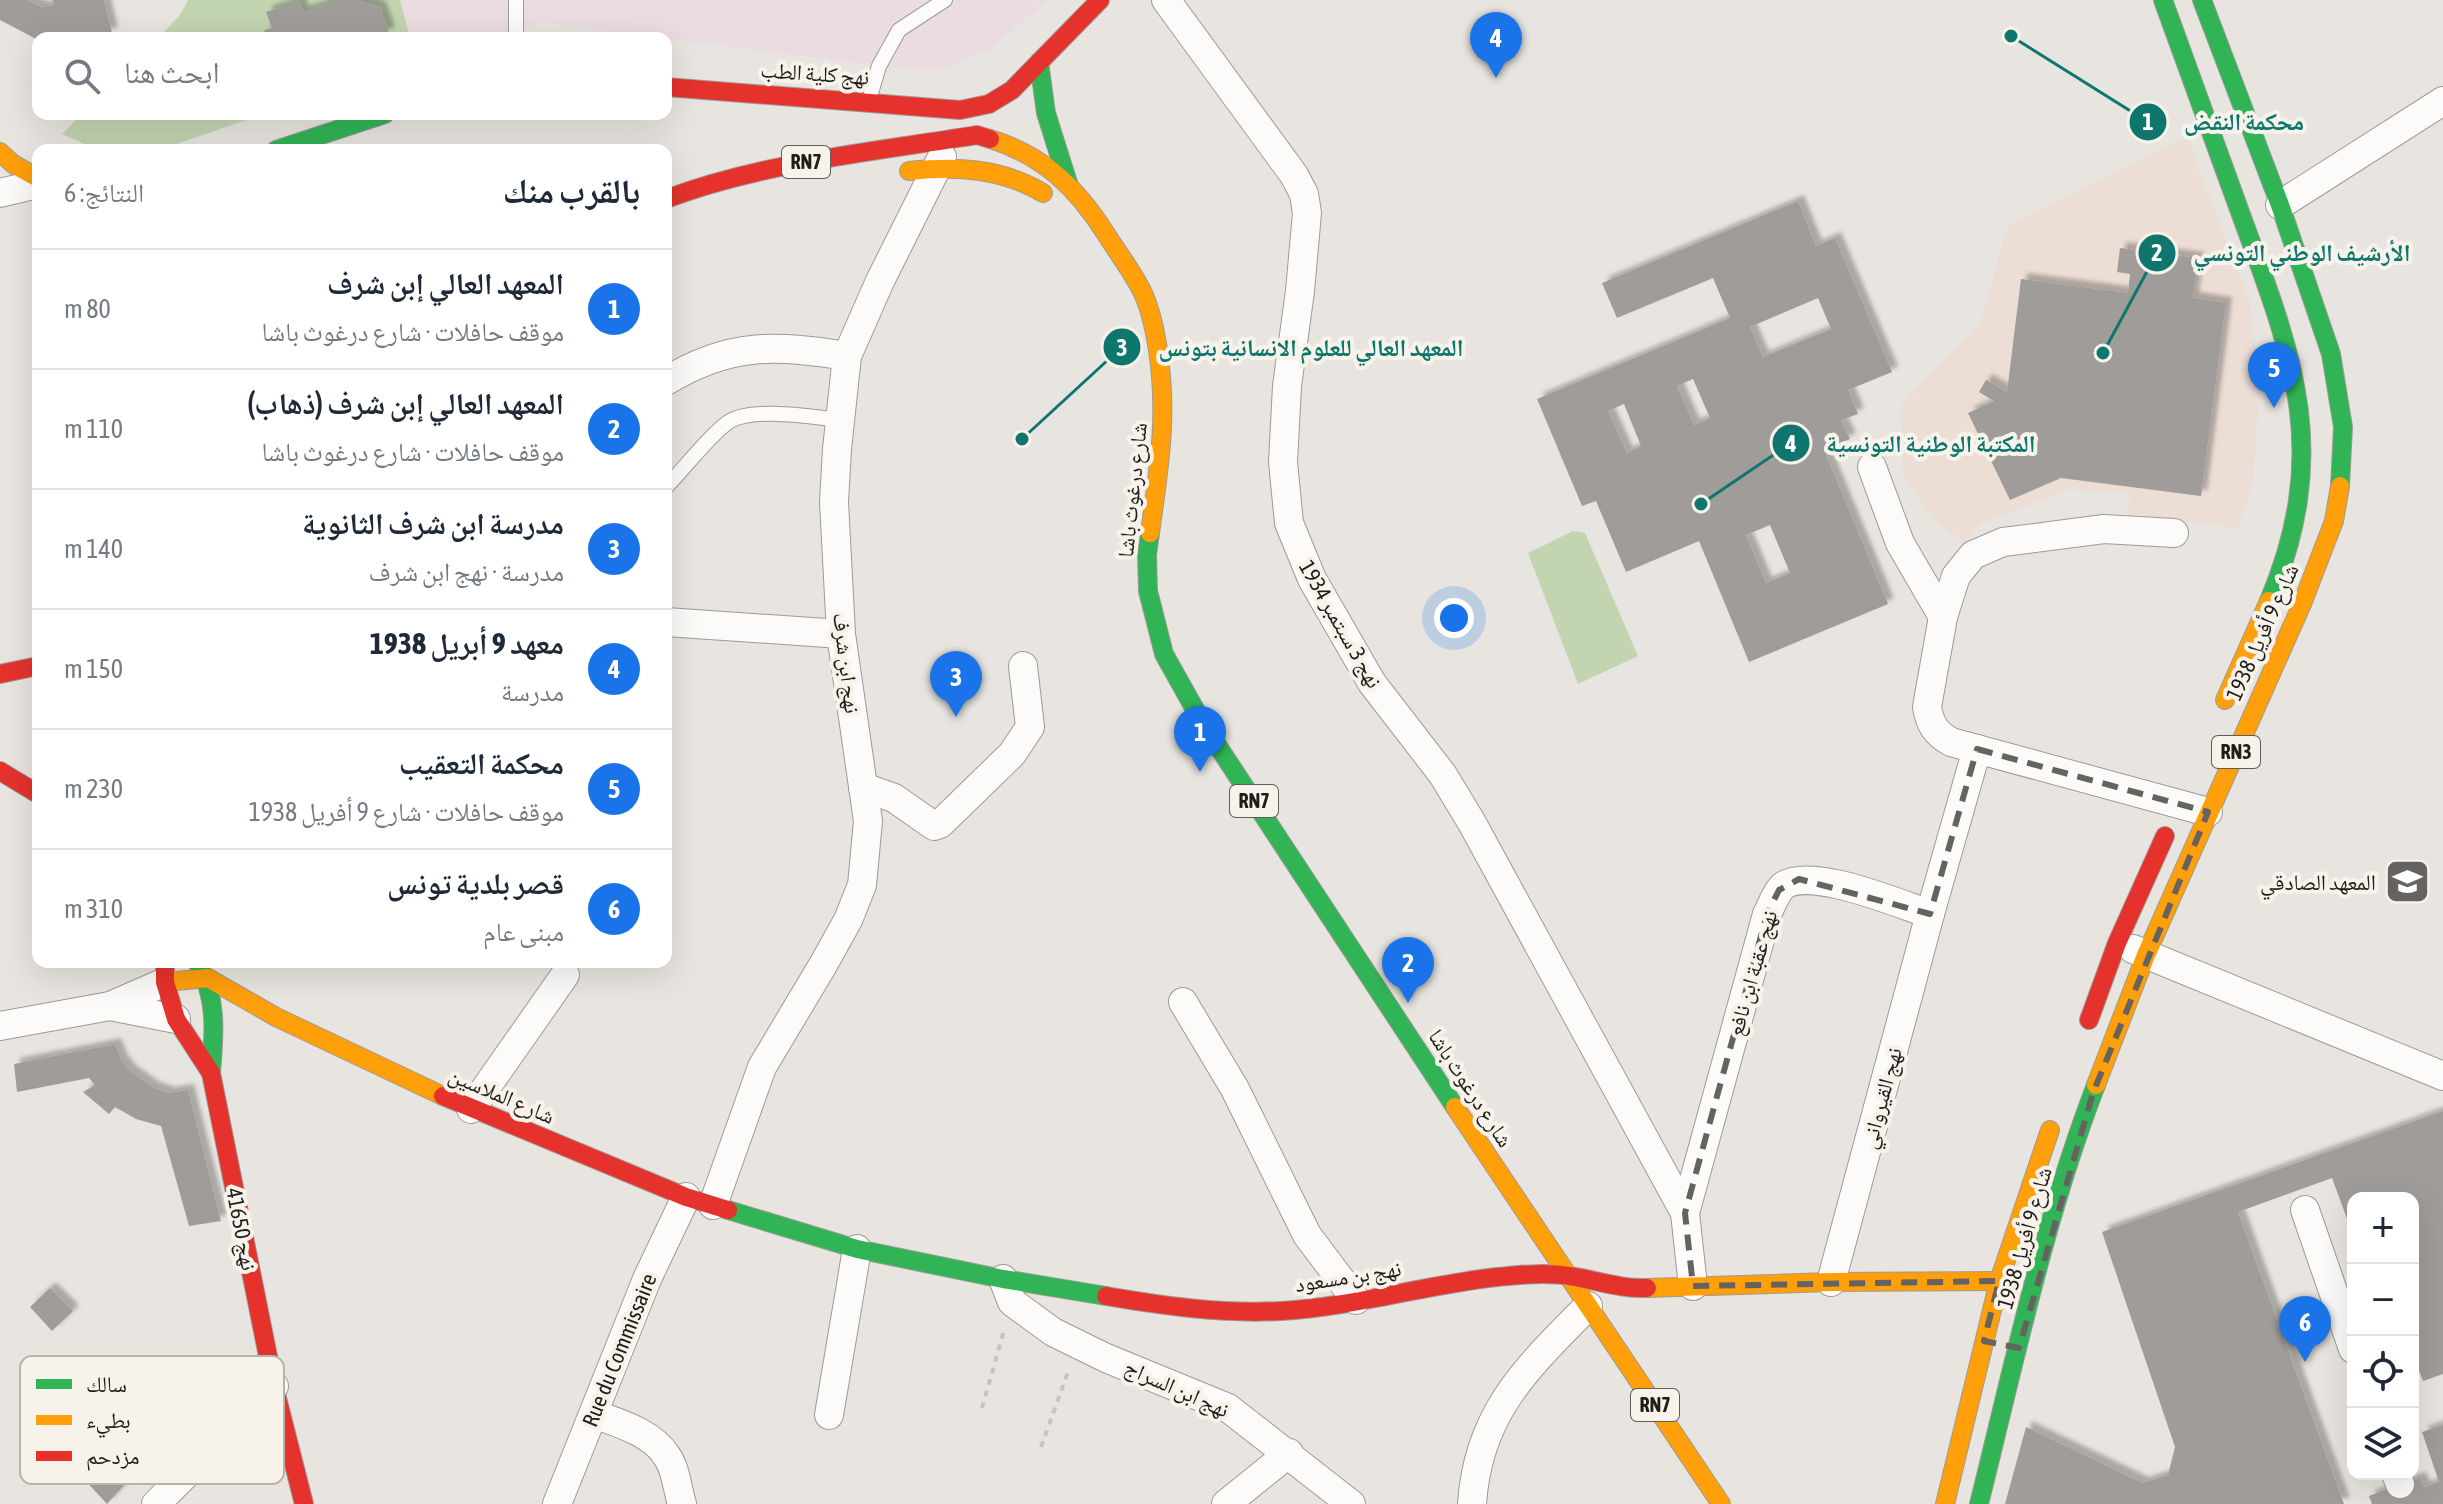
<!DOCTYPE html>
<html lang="ar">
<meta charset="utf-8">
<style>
:root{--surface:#fff;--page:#f2f2f3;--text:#1f2937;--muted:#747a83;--line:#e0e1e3;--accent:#1a73e8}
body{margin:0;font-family:"Asap Condensed","Noto Naskh Arabic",sans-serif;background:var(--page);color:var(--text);direction:rtl}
.controls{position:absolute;right:24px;bottom:24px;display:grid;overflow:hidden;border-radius:16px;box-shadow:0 8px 32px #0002}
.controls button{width:72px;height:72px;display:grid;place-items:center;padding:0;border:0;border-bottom:2px solid var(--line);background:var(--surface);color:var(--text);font:40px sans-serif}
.you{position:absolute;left:1454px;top:618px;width:28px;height:28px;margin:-20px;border:6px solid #fff;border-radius:50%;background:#1a73e8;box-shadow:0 0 0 12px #1a73e833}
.badge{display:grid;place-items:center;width:52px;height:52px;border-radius:50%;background:var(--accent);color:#fff;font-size:26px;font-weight:700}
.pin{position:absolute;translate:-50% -66px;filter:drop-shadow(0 2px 4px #0008)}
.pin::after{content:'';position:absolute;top:42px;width:28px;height:24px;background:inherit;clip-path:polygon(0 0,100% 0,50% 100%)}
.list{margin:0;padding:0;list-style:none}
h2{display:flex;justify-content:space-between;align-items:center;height:104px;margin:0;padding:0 32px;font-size:34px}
h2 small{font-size:26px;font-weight:400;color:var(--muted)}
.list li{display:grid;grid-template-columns:52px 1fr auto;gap:24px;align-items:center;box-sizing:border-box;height:120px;padding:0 32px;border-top:2px solid var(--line)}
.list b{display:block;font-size:30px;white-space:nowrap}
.list p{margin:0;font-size:26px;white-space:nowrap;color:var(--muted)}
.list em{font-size:26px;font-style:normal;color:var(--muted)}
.icon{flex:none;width:44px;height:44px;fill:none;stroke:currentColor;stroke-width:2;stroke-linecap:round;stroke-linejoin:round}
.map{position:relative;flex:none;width:2443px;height:1504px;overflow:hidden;direction:ltr}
.search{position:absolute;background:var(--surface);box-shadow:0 8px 32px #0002;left:32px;top:32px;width:640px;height:88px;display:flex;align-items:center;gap:20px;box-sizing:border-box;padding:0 28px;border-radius:16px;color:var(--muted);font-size:30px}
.panel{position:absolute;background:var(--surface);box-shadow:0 8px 32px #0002;left:32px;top:144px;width:640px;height:824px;border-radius:16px;direction:rtl}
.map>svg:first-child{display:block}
.commercial{fill:#ecddd5}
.medical{fill:#eadce1}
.green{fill:#c3d4b1}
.building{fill:#9f9c99;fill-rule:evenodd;filter:url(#shadow)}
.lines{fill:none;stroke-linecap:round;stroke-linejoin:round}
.lane-casing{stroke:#9d9b97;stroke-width:16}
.street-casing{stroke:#9d9b97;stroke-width:30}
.fast-casing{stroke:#9d9b97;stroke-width:20}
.slow-casing{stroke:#9d9b97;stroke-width:20}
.jam-casing{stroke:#9d9b97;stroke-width:20}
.path{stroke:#c5c4c3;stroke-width:4;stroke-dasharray:6 6;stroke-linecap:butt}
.lane{stroke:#fcfbfa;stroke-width:14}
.street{stroke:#fcfbfa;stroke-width:28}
.fast{stroke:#30b455;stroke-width:18}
.slow{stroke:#ff9f0a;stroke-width:18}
.jam{stroke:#e5322d;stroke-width:18}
.marked{fill:none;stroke:#65635f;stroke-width:6;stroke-dasharray:16 10;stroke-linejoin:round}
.labels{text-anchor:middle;stroke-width:8;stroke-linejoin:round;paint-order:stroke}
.shield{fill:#f8f3ea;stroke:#605d58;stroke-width:2}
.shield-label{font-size:20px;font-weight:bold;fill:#1f1d1a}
.street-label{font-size:22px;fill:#1f1d1a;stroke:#f8f3ea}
.poi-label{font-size:22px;fill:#1f1d1a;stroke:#f8f3ea;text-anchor:end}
.key{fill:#f8f3ea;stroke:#b7b3ac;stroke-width:2}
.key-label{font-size:22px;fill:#1f1d1a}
.leader{fill:none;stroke:#0f766e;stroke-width:3}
.callout-dot{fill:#0f766e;stroke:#f8f3ea;stroke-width:3}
.mark-label{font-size:24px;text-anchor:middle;font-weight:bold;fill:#fff}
.callout-label{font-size:24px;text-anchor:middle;font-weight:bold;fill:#0f766e;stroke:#f8f3ea;stroke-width:8;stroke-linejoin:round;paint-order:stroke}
</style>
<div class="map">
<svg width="2443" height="1504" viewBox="0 0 2443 1504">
<defs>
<filter id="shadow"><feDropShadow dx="6" dy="-6" stdDeviation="2" flood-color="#0004"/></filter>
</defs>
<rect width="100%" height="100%" fill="#e8e5e0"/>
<path class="commercial" d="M2187,138L2250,302L2259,394L2253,481L2238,528L2128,514L2130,494L2069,489L1979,525L1966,545L1932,518L1903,475L1901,406L1982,319L2007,227Z"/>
<path class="medical" d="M400,0H1047L990,50L938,70L879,66L544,23L494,38H410Z"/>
<g class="green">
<path d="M188,0H400L410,38H158L180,15Z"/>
<path d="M82,114H264L159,150H97L62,134Z"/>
<path d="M1573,531L1585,533L1638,656L1578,684L1528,553Z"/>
</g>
<g class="building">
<path d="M0,0H27L42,7L54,5L53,0H104L112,33L89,38L38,40L0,20Z"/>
<path d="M338,0H356L380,7L389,33L374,38H266L264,30L272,28L266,12L299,1L303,12Z"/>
<path d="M1798,201L1816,246L1835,238L1892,372L1848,390L1858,414L1841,420L1850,439L1824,450L1888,604L1749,662L1699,541L1626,572L1596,501L1582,506L1537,399L1730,318L1713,278L1617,318L1602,283ZM1818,298L1831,329L1763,357L1750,327ZM1693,379L1710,418L1694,425L1677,386ZM1624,404L1641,446L1627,453L1608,411ZM1770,525L1790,573L1766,583L1746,535Z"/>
<path d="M2120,248L2198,258L2193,298L2226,303L2201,496L2061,478L2010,500L1968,413L1994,401L1979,392L1986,380L2007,392L2021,279L2128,293L2130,274L2117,272Z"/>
<path d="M115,1044L122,1061L130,1071L154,1088L169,1093L188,1090L221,1221L189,1226L161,1126L136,1119L115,1107L109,1114L83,1092L95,1085L89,1078L17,1092L14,1064Z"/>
<path d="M2443,1111V1374L2423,1381L2413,1355V1198H2353V1235L2332,1178L2238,1212L2344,1504H2005L2026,1427L2143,1483L2168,1475L2175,1447L2102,1232Z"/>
<path d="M50,1288L73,1311L52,1331L30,1307Z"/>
<path d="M147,1415L170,1435L107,1504L83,1478Z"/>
<path d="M2443,1425V1504H2372L2369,1496L2400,1484L2420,1478L2424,1487L2439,1482L2422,1432Z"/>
</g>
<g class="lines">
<defs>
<g id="lane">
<path d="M516,0V38"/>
<path d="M869,100L879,66L899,30L945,0"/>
<path d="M666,487C683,470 709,436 727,423C750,406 813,417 840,420"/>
</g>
<g id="street">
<path d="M1166,0L1294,175L1304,194L1307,213L1300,291L1287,386L1283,462L1289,523L1312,579L1372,683L1443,775L1472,823L1685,1213"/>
<path d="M0,193L38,184"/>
<path d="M2280,205L2443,101"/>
<path d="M666,381C730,342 776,345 847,356"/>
<path d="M1872,467L1900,543L1943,617"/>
<path d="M2174,533L2104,529L2003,542L1973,555L1956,576L1943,617L1927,707C1930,724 1935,733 1951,742L2208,812"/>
<path d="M666,622L841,634"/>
<path d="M863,787L894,798L934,826L940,824L1012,754L1030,727L1023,666"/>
<path d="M2133,949L2443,1076"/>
<path d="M1183,1002L1235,1089L1307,1235L1356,1300"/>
<path d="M110,1006L176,1019"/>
<path d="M0,1026L110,1006L165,982"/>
<path d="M471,1109L565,975"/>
<path d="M713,1205L762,1067L823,965L848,920L862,885L868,821L841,634L834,502L837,449L847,356L880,281L942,157"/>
<path d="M2305,1210L2353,1349"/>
<path d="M1003,1279L1012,1302L1053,1332L1106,1358L1228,1408L1351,1504"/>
<path d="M1831,1282L1930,914"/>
<path d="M1693,1286L1685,1213L1767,914C1772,905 1776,892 1783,886C1810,866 1899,904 1930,914L1977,749"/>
<path d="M594,1414C618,1423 651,1432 666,1455C676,1468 677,1488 682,1504"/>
<path d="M829,1415L857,1249"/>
<path d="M2396,1474L2400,1484"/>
<path d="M156,1504L274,1386"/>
<path d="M557,1504L647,1279L686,1197"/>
<path d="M1226,1504L1289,1453"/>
<path d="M1472,1504C1478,1412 1528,1367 1588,1306"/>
</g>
<g id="fast">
<path d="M2163,0C2189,71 2214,142 2240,212C2293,356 2332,450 2269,601"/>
<path d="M2202,0L2280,205L2331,354L2343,427L2340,486"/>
<path d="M1039,62L1046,113L1069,186"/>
<path d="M276,150L385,114"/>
<path d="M1150,533L1147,555L1148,591L1164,654L1202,722L1455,1107"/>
<path d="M198,964C218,999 214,1035 211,1073"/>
<path d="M728,1210L857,1249L1003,1279L1106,1296"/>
<path d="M1979,1504C2014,1364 2044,1220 2096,1085"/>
</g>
<g id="slow">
<path d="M990,139C1043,155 1077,188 1106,234C1118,253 1132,271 1142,291C1151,310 1155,330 1158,350C1168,418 1159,467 1150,533"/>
<path d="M0,152L13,164L38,178"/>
<path d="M909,171C957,166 1001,168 1043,193"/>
<path d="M2225,700L2269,601"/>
<path d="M165,982L208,978L276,1017L443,1096"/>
<path d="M2096,1085L2146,955L2302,604L2334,521L2340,486"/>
<path d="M1455,1107L1721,1504"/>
<path d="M1647,1288L1831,1282L1999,1281"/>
<path d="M1945,1504L1999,1281L2050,1130"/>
</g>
<g id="jam">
<path d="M666,87L960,110L989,104L1012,90L1100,0"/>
<path d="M666,199C765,162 873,152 977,135L990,139"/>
<path d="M0,674L38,666"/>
<path d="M0,771L38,794"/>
<path d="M165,962V982L176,1019L211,1073L274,1386L304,1504"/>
<path d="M2089,1020L2117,943L2165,836"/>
<path d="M443,1096L686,1197L728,1210"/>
<path d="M1106,1296C1164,1306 1221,1314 1281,1311C1353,1307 1424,1285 1497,1277C1519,1275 1547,1272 1569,1276C1596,1280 1620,1289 1647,1288"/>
</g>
</defs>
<use href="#lane" class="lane-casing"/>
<use href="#street" class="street-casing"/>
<use href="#fast" class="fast-casing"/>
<use href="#slow" class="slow-casing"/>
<use href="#jam" class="jam-casing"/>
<g class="path">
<path d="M982,1408L1005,1327"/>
<path d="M1041,1447L1069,1369"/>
</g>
<use href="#lane" class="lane"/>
<use href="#street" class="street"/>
<use href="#fast" class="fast"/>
<use href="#slow" class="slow"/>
<use href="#jam" class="jam"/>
</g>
<path class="marked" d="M1977,749L2208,812L2093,1093L2019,1348L1984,1341L1999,1281L1693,1286L1685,1213L1767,914L1779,890L1799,879L1930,914Z"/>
<defs>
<symbol id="school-square" viewBox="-11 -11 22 22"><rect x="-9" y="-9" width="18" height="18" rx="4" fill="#65635f" stroke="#f8f3ea"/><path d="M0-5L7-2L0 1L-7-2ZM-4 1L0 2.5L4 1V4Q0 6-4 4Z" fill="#fff"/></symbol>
</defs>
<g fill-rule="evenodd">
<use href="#school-square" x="2382" y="856" width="51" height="51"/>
</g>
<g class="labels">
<g class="shield">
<rect x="782" y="146" width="48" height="32" rx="6"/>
<rect x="2212" y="736" width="48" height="32" rx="6"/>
<rect x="1230" y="785" width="48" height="32" rx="6"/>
<rect x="1631" y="1389" width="48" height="32" rx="6"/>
</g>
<g class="shield-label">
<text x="806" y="169">RN7</text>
<text x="2236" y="759">RN3</text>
<text x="1254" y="808">RN7</text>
<text x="1655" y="1412">RN7</text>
</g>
<g class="street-label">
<text transform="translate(815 73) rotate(4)" y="8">نهج كلية الطب</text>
<text transform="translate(1132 490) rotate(-84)" y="8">شارع درغوث باشا</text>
<text transform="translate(1341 624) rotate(60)" y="8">نهج 3 سبتمبر 1934</text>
<text transform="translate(2262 632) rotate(-66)" y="8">شارع 9 أفريل 1938</text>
<text transform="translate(847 663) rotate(83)" y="8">نهج ابن شرف</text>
<text transform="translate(1752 973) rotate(-74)" y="8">نهج عقبة ابن نافع</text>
<text transform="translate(1471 1088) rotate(57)" y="8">شارع درغوث باشا</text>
<text transform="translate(502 1095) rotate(23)" y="8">شارع الملاسين</text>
<text transform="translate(1881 1098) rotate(-75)" y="8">نهج القيرواني</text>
<text transform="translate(242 1229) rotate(79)" y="8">نهج 41650</text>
<text transform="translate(2024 1238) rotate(-74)" y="8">شارع 9 أفريل 1938</text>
<text transform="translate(1348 1276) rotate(-9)" y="8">نهج بن مسعود</text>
<text transform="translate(619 1350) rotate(-68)" y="8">Rue du Commissaire</text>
<text transform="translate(1177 1388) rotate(24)" y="8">نهج ابن السراج</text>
</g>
<g class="poi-label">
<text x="2376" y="890">المعهد الصادقي</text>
</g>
</g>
<rect x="20" y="1356" width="264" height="128" rx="12" class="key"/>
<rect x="36" y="1379" width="36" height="10" fill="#30b455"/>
<rect x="36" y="1415" width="36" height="10" fill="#ff9f0a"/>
<rect x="36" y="1451" width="36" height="10" fill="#e5322d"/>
<g class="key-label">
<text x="86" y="1392">سالك</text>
<text x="86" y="1428">بطيء</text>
<text x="86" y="1464">مزدحم</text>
</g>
<path class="leader" d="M2011 36L2148 122M2103 353L2157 253M1022 439L1122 347M1701 504L1791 443"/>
<g class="callout-dot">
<circle cx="2011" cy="36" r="8"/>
<circle cx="2103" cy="353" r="8"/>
<circle cx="1022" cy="439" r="8"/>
<circle cx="1701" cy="504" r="8"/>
<circle cx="2148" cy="122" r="20"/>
<circle cx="2157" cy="253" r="20"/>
<circle cx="1122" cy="347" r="20"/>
<circle cx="1791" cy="443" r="20"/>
</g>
<g class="mark-label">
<text x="2148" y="130">1</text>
<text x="2157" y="261">2</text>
<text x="1122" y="356">3</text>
<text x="1791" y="452">4</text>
</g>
<g class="callout-label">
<text x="2244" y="130">محكمة النقض</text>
<text x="2302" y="261">الأرشيف الوطني التونسي</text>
<text x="1311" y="356">المعهد العالي للعلوم الانسانية بتونس</text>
<text x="1931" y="452">المكتبة الوطنية التونسية</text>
</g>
</svg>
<div class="controls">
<button>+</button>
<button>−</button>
<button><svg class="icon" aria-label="locate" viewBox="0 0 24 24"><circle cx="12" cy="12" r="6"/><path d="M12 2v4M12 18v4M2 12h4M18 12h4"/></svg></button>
<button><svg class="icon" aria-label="layers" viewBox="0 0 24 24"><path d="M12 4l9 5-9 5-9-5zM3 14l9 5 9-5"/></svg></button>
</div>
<div class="you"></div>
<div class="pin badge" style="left:1200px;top:772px">1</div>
<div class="pin badge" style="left:1408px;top:1003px">2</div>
<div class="pin badge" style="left:956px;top:717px">3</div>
<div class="pin badge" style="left:1496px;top:78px">4</div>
<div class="pin badge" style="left:2274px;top:408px">5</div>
<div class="pin badge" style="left:2305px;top:1362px">6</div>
<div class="search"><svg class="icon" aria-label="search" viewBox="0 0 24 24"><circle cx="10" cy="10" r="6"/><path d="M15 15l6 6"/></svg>ابحث هنا</div>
<section class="panel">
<h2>بالقرب منك<small>النتائج: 6</small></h2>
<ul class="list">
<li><span class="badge">1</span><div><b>المعهد العالي إبن شرف</b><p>موقف حافلات · شارع درغوث باشا</p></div><em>80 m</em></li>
<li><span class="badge">2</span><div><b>المعهد العالي إبن شرف (ذهاب)</b><p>موقف حافلات · شارع درغوث باشا</p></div><em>110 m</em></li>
<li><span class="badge">3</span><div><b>مدرسة ابن شرف الثانوية</b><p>مدرسة · نهج ابن شرف</p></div><em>140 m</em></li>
<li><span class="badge">4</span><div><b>معهد 9 أبريل 1938</b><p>مدرسة</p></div><em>150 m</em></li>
<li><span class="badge">5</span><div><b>محكمة التعقيب</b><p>موقف حافلات · شارع 9 أفريل 1938</p></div><em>230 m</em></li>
<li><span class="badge">6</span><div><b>قصر بلدية تونس</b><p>مبنى عام</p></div><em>310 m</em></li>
</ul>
</section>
</div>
